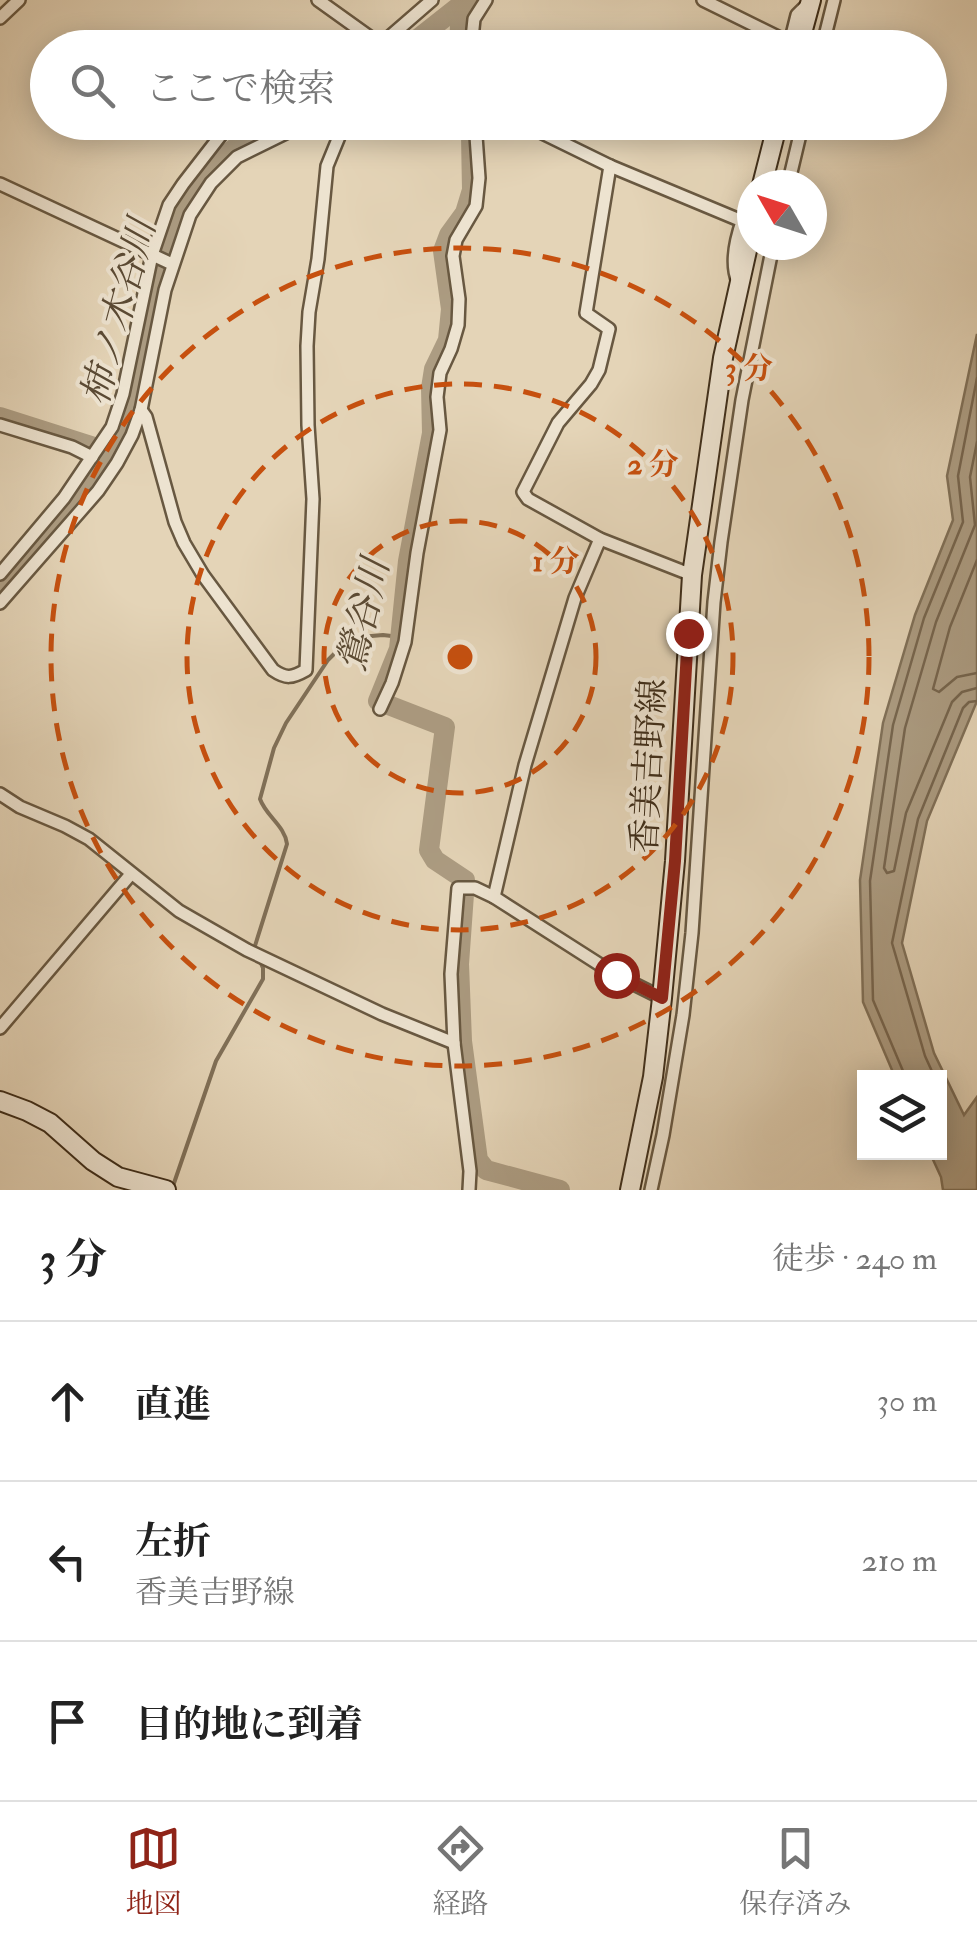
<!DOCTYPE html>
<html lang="ja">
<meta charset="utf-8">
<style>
:root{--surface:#fff;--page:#f2f2f2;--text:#222;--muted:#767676;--line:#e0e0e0;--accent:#8f2418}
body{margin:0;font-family:"IM FELL Double Pica","Noto Serif JP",serif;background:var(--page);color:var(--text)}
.controls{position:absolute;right:30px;bottom:30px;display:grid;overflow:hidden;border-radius:0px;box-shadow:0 5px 25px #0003}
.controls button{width:90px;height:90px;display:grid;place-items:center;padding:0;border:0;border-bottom:2px solid var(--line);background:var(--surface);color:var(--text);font:50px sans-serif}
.compass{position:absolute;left:737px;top:170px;width:90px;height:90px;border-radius:50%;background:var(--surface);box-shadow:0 5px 25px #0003;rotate:309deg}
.stop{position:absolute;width:30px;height:30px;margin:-22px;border:8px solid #8f2418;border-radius:50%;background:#fff}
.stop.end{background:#8f2418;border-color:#fff;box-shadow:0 2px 10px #0008}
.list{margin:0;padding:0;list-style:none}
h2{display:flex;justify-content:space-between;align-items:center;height:130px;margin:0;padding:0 40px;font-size:42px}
h2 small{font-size:32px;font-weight:400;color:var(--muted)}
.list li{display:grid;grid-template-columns:65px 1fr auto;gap:30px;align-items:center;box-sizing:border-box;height:160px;padding:0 40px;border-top:2px solid var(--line)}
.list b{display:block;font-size:38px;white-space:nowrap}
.list p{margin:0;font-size:32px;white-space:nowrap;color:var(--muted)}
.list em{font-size:32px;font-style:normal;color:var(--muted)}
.icon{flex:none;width:55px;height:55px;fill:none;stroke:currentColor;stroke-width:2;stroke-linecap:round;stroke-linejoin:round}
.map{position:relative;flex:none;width:977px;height:1190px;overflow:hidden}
.search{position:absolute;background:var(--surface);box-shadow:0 5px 25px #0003;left:30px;right:30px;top:30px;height:110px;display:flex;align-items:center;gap:25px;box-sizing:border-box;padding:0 35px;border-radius:55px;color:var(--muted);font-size:38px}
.sheet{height:610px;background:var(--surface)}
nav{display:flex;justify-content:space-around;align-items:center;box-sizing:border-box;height:140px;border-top:2px solid var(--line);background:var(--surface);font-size:28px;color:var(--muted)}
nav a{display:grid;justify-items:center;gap:5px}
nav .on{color:var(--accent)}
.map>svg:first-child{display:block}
.water{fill:#ac9c82;stroke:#807058;stroke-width:2.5}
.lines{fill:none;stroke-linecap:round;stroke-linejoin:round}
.shore{stroke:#76654e;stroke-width:2.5}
.stream{stroke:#807058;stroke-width:4}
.river{stroke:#ac9c82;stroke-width:20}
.minor-casing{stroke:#685841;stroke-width:16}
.secondary-casing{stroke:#3f2e1a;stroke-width:22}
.minor{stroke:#ede3d0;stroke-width:11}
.secondary{stroke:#ede3d0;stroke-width:18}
.route{stroke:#8f2418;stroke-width:12}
.ring{fill:none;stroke:#c6500f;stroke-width:5;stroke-dasharray:18 12}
.labels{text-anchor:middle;stroke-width:8;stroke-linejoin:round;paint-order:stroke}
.street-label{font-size:35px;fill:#3f2e1a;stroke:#ede3d0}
.water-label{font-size:38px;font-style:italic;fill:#5a4a34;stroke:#ede3d0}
.centre{fill:#c6500f;stroke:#ede3d0;stroke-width:5}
.ring-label{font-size:30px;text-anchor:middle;font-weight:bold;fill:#c6500f;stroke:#ede3d0;stroke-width:8;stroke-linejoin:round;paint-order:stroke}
</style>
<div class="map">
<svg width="977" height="1190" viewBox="0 0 977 1190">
<rect width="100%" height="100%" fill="#e4d4b7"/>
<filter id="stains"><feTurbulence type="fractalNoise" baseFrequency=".002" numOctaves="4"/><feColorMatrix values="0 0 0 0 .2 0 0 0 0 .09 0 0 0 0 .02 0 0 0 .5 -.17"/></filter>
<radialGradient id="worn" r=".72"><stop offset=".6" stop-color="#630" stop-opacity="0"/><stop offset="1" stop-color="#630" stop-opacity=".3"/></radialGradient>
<path class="water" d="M977,334V701L927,821L902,943L934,1053L964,1115L977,1097V1190H943L941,1177L930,1153L940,1152V1078L895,1077L863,1002L860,880L883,723L915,615L953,520L947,476Z"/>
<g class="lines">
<g class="shore">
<path d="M977,442L970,477L975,525L936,622L905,728L884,868L887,873L894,871L906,813L952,702L962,692L977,688"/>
<path d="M977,560L950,627L933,689L939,692L957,677L977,673"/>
<path d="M903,1078V1071L873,1000L870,881L893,725L924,618L963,522L958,476L977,378"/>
<path d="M935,1078L925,1056L892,943L918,819L963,708L969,702L977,701"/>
</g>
<g class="stream">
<path d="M254,949L287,844C285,826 266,816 260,799L274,748L286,723L328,660L341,647L360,637L383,635L400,637"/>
<path d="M173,1186L216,1061L263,979V968L260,961"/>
</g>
<g class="river">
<path d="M406,48L467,0"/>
<path d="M459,48L460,25L471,2"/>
<path d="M468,122L471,136L472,190L465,213L449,235L443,251L451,309L448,340L434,369L431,388L432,433L408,561L399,649L378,701L445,727L429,850L435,860L465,880L459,964L462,1041L478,1160L486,1170L560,1190"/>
<path d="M0,417L110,452"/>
<path d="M0,589C37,550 72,509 102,464C111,450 123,434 129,418C162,323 147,216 236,147C250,136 269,131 284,122"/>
</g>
<defs>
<g id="minor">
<path d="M318,0L385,48"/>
<path d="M703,0L790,43L797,15L807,5"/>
<path d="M0,18L19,0"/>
<path d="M379,46L432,0"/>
<path d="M471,48L474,19L486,0"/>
<path d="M822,48L834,0"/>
<path d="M520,122L610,166L742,221"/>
<path d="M610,166L586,313L609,329L599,370L591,384L558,423L523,492L528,499L600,539L692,575"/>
<path d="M0,184L172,264"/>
<path d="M788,185L803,122"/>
<path d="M738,282C728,258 740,222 752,200"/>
<path d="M141,410L146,417L175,522L184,543L203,575L273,670C286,679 292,678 306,670L313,499L308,425L307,346L309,312L318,259L327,166L345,122"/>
<path d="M0,425L72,447L92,457"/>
<path d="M0,574L64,498L112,427L123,394L152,255L169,205L183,184L231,122"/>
<path d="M0,603L98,491L117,463L132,435L141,410L165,290L190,215L211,183L237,157L308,122"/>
<path d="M380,709L392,683L405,642L417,553L440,430L437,397L440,373L451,349L458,325L459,299L453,256L456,240L476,206L479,178L475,122"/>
<path d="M0,794L20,807L65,826L89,839L179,911L247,950L382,1014L454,1043"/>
<path d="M494,897L525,765L575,598L600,539"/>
<path d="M0,1028L131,874"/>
<path d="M469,1190L470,1171L454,1043L451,974L458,888H475L494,897L616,975L662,998"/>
<path d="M651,1190L663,1135L683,1015L692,933L714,602L721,542L742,400L773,245"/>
</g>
<g id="secondary">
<path d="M798,48L811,0"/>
<path d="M762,185L778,122"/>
<path d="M0,1101L27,1111L50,1123L93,1161L118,1177L166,1190"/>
<path d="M630,1190L653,1077L662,998L675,861L692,575L723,358L752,228"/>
</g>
</defs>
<use href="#minor" class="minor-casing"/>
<use href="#secondary" class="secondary-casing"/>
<use href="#minor" class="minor"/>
<use href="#secondary" class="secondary"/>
</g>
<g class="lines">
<path class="route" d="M616,975L662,998L675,861L688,633"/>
</g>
<g class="ring">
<circle cx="460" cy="657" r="136"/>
<circle cx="460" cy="657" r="273"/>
<circle cx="460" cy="657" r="409"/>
</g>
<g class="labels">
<g class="street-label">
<text transform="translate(648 766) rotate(-87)" y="12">香美吉野線</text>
</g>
<g class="water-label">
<text transform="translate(118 312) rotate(-75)" y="13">柿ノ木谷川</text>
<text transform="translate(363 615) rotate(-77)" y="13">鶯谷川</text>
</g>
</g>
<circle cx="460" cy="657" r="15" class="centre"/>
<g class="ring-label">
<text x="749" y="378">3 分</text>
<text x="653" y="474">2 分</text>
<text x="556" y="571">1 分</text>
</g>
<rect width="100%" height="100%" filter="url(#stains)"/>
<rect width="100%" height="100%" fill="url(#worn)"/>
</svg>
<div class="controls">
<button><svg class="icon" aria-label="layers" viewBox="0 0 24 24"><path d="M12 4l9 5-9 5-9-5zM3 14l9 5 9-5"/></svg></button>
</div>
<svg class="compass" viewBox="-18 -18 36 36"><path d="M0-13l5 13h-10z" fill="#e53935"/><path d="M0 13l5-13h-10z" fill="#767676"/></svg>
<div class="stop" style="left:616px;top:975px"></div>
<div class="stop end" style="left:688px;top:633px"></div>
<div class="search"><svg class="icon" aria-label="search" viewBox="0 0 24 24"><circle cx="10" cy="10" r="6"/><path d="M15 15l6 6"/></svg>ここで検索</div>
</div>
<section class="sheet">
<h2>3 分<small>徒歩 · 240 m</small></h2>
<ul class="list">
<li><svg class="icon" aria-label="ahead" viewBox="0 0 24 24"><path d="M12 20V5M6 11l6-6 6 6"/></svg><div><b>直進</b></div><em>30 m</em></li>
<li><svg class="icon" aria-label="left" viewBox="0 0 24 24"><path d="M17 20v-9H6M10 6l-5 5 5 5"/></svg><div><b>左折</b><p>香美吉野線</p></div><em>210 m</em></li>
<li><svg class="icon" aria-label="arrive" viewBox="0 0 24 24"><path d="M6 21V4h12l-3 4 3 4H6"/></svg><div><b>目的地に到着</b></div></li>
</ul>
</section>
<nav>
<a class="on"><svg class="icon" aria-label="map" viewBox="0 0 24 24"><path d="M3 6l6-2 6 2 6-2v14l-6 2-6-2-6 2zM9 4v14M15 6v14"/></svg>地図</a>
<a><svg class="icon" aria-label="directions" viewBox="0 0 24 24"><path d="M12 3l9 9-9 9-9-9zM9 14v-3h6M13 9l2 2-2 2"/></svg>経路</a>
<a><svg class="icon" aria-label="saved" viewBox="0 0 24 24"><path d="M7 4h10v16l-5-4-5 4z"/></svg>保存済み</a>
</nav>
